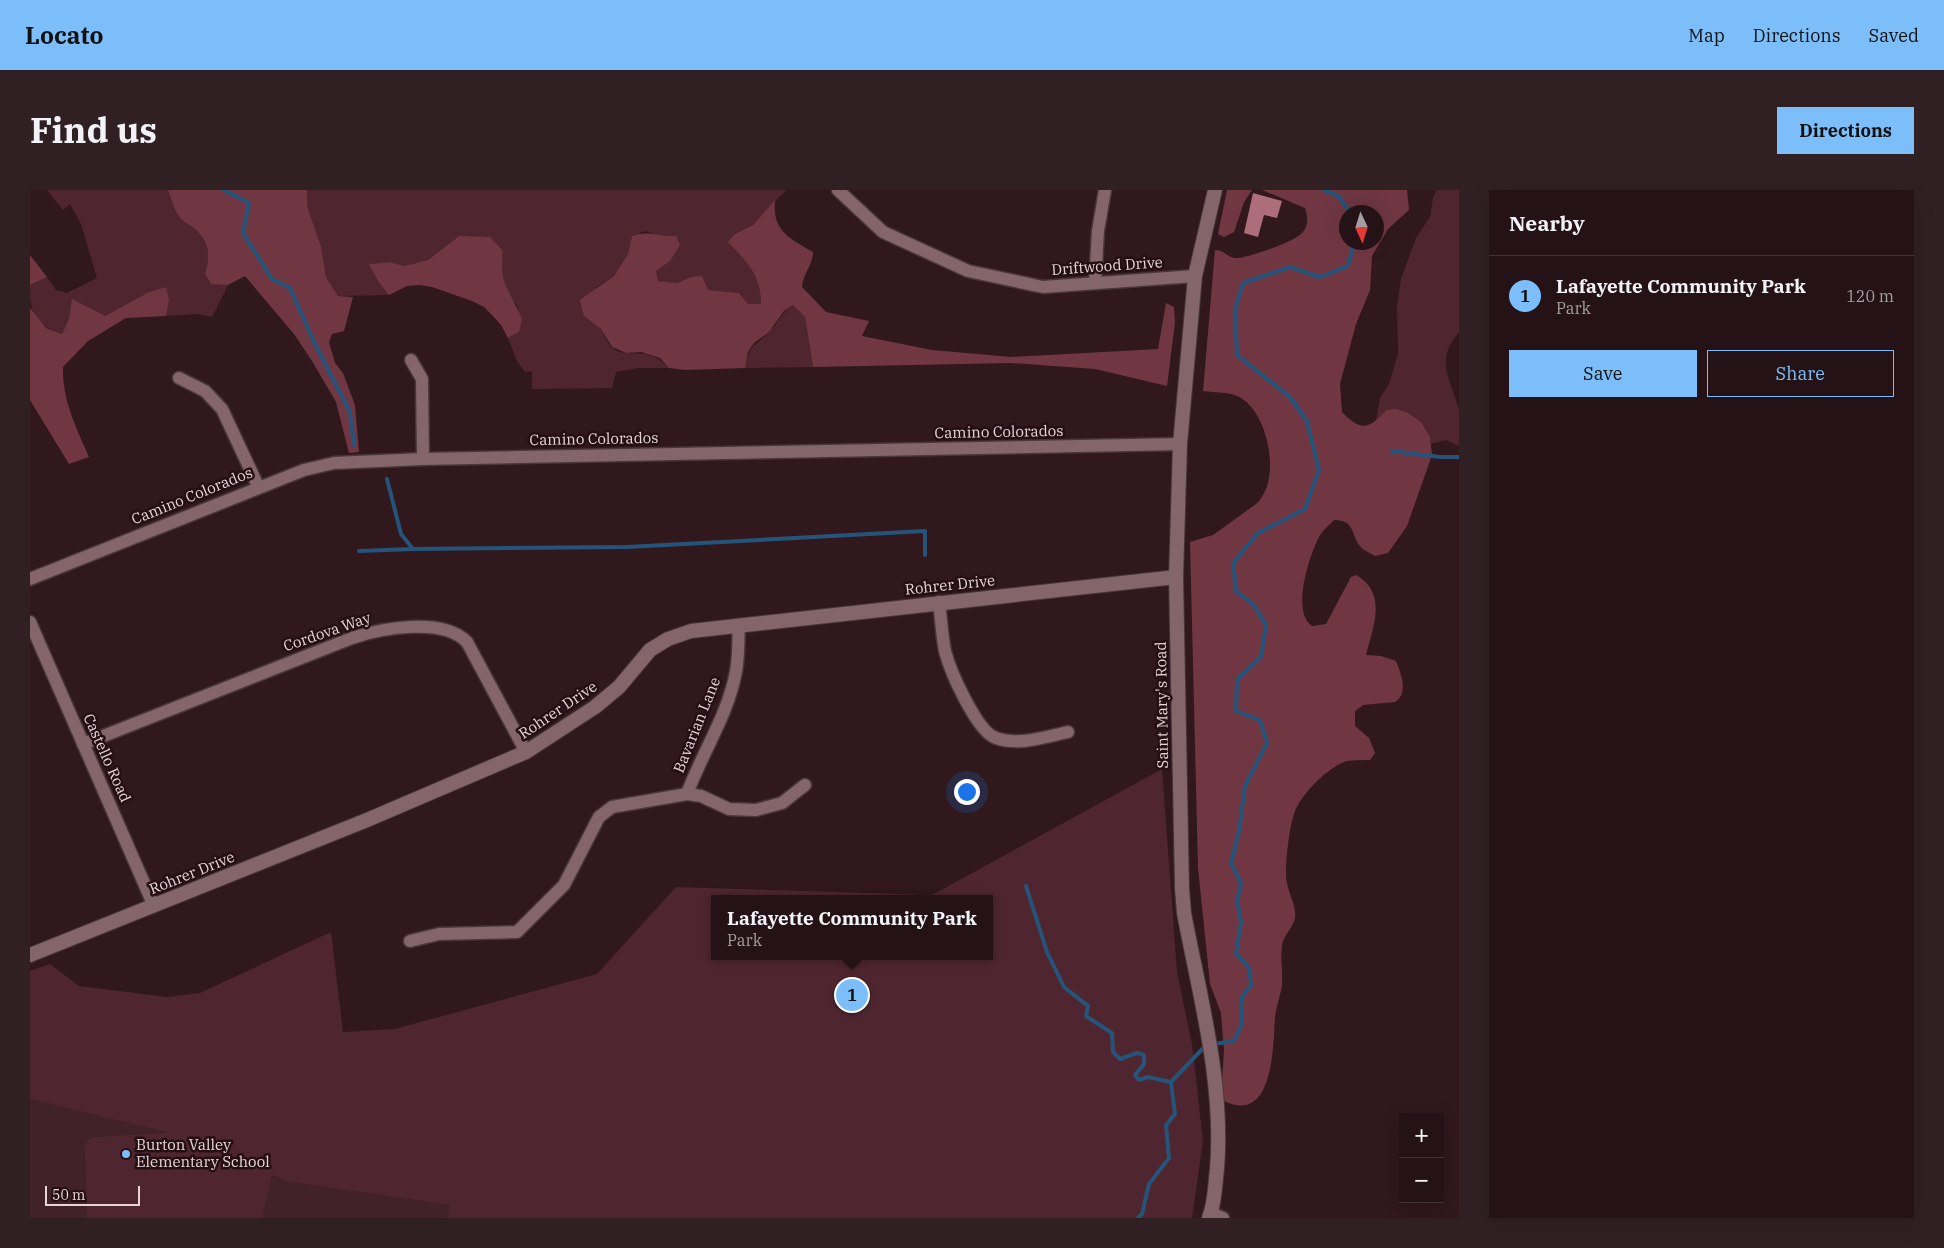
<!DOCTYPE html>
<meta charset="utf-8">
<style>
:root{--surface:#241216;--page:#302023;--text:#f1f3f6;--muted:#a39ea1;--line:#413235;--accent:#7bbef9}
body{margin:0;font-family:"IBM Plex Serif",serif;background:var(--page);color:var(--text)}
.controls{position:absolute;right:15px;bottom:15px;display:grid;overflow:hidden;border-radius:0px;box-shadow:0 5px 20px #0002}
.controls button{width:45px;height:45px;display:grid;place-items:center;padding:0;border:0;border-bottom:1px solid var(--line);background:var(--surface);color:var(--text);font:25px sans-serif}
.compass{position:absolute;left:1309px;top:15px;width:45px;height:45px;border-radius:50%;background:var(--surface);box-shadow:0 5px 20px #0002;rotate:176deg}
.scale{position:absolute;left:15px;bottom:12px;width:95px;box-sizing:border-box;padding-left:5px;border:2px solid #e6d5d7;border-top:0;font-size:14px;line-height:18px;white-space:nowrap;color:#e6d5d7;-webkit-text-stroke:4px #250f14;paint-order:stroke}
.you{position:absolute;left:936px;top:601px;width:18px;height:18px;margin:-12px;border:4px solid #fff;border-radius:50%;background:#1a73e8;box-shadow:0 0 0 8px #1a73e833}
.badge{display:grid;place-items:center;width:32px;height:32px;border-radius:50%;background:var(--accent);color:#111;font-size:16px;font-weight:700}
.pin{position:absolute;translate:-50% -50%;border:2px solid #fff;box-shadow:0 1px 5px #0006}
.popup{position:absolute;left:681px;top:705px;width:282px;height:65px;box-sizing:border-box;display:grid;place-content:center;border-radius:0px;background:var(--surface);filter:drop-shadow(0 1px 4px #0005);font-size:16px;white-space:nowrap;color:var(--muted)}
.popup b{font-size:19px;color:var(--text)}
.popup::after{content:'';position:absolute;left:50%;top:100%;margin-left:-10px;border:10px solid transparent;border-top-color:var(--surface)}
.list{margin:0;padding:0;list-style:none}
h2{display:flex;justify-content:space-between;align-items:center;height:65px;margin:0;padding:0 20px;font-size:21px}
h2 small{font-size:16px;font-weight:400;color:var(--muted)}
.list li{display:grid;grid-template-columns:32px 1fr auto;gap:15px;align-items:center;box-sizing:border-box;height:80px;padding:0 20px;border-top:1px solid var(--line)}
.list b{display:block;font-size:19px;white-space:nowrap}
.list p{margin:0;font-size:16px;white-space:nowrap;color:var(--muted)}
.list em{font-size:16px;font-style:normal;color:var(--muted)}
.actions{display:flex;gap:10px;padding:15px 20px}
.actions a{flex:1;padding:11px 0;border:1px solid var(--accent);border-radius:0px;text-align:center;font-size:18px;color:var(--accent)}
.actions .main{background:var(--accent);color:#111}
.map{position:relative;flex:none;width:1429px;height:1028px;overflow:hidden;border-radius:0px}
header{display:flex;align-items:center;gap:30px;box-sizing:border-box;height:70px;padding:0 25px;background:var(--accent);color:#111}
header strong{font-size:24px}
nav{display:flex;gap:28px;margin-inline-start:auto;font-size:18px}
.intro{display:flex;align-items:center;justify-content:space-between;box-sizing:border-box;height:120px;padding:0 30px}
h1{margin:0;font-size:35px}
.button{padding:12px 22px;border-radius:0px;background:var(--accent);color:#111;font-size:18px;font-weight:700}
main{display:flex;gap:30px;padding:0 30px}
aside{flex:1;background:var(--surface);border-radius:0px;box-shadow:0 5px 20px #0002}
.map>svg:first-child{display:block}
.built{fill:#402228}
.green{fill:#4f262f;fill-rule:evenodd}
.forest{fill:#703743;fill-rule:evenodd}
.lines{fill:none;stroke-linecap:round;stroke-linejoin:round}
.stream{stroke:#25547b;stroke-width:4}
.building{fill:#ad6d7a}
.minor-casing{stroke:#483639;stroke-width:15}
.tertiary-casing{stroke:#483639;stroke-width:16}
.minor{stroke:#83656a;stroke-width:12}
.tertiary{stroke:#83656a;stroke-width:14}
.poi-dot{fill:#7bbef9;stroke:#250f14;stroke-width:2}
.labels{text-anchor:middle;stroke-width:5;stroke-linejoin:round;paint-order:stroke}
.street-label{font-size:15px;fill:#e6d5d7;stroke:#250f14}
.poi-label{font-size:15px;fill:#e6d5d7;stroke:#250f14;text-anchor:start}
</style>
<header>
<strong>Locato</strong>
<nav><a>Map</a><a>Directions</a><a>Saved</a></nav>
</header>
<div class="intro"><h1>Find us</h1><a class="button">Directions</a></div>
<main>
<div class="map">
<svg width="1429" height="1028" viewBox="0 0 1429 1028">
<rect width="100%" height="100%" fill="#30181d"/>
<path class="built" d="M0,909L143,943L260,992L421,1015L417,1028H0Z"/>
<g class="green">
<path d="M17,0H138C142,10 144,21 151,29C155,33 162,36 167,41C180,54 180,67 175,84L180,93L198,95L182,127L168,124L136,126L139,110L117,103L75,126L39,129L32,144C4,134 0,123 0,95L17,87L26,100L37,103L67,88L51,34L40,14L33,20Z"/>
<path d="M277,0H756L723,35L705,44L731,99L732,114H718L709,103L677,100L661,87L647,93L627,91L626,81L640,71L630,46L615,41L602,46L598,64L584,86L567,97L554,126C560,131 567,135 572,141C575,146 578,154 582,158C600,171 616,153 639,178H608L586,182L582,198L502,199V181L495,182L487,171L478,148L489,142L488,117L475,98L470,80L473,61L429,46L398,70L374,76L360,72L340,74L348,91L359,105L308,106L296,87L291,56L277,16Z"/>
<path d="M1407,0H1429V142C1404,171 1421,190 1429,220C1429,231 1429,245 1429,256L1416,250L1401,254C1398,234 1375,219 1356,220L1346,232L1350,208L1359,194L1368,164L1367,116L1371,89L1386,48L1400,27L1403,8Z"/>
<path d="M763,115L775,127L783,177L715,178C720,152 724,158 740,141C749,132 752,122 763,115Z"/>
<path d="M1132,579L1147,782L1162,854L1173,951L1162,1028H417L420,1015L260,992L242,985L232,1028H57L55,953L63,947L141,943L0,909V781L20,774L49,796L137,807L170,803L301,742L313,842L365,839L567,784L646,697L902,705ZM684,709H960V766H684Z"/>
</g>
<g class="forest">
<path d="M138,0H277V16L291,56L296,87L308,106L323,107L314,141L302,144L299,152L305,173L313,183L325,215L329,262L319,263L306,212L282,171L264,144L215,86L198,95L181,94L175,84C180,67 180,54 167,41C162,36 155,33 151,29C144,21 142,10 138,0Z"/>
<path d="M1197,0H1222L1214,12L1204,42L1194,47L1188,44Z"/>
<path d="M1232,0H1377L1379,20L1358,39L1342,66L1340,100L1326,134L1310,194L1312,222C1330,241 1339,240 1356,220L1366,219L1378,223L1391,232L1400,247L1402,265L1377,336L1358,363L1345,366C1341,363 1334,361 1331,357C1320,345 1326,330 1304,330C1299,335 1292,341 1289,347C1279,366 1261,422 1282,436L1296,434L1321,387L1326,385C1358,403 1343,437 1336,465L1351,466L1366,471C1371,483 1379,504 1365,512L1333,515L1325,521V536L1339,548L1345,563L1340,570C1332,570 1324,570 1317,571C1299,576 1269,606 1264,624C1259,639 1256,668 1256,684C1256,701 1267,714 1265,728C1263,738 1253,746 1252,755C1250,768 1253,781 1252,794C1251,805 1246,816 1245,827C1243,856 1244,935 1194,911L1191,904L1194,861L1191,823L1180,794L1168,678L1160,352L1183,345L1226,314C1252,291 1239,225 1211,208C1200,201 1185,203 1173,201L1185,60C1194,60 1198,68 1206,68C1218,68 1264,52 1272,43C1279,36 1278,27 1275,18ZM1316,22H1346V52H1316Z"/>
<path d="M745,10C742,41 759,48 783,62C783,75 773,83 772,97L796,122L839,131L832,146L902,160L981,167L1128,159L1136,113L1144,117L1145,132L1137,196L1065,179L981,173L783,177L775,127L763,115L754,121L739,142L724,153L718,162L715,178L655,180L639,178L630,168L611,162L596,163L582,157L571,139L554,126L550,110L584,86L598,64L602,46C619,40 628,47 646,46L650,55L640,71L626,81L628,91L647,93L661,87L672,86L678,100L709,103L718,114H731C732,87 716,70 698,52L705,44L723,35Z"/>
<path d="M429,46L460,47L473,61C468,96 481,100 492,130L489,142L478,148L471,135L462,125L454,117L442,111L402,97L390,95L377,96L359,105L348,91L339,74L360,72L374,76L398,70Z"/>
<path d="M0,65L17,87L0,95Z"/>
<path d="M136,97L139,110L136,126L96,128L58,151L33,177C32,210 46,237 59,267L39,274L0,210V118L16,138L32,144L39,129L42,109L75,126L117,103Z"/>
</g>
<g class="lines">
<g class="stream">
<path d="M194,0L219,13L213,43L242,89L260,98L284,152L320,222L324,255"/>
<path d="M1294,0L1308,6L1320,22"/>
<path d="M1362,261L1410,267H1429"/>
<path d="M357,289L371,344L383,359L597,357L895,341V365"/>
<path d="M329,361L383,359"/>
<path d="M996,696L1017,762L1034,797L1058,816L1056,826L1082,843L1083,862L1090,869L1107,863L1114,865V874L1105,885L1109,890L1118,887L1141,892"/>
<path d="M1184,854L1204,851L1212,834L1211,808L1221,795L1219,778L1206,763L1211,732L1207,711L1211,693L1201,673L1209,641L1215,596L1237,553L1230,530L1206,521L1207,490L1231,467L1236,435L1224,415L1206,401L1203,373L1228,343L1275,319L1289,280L1277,231L1260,207L1207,165L1205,120L1213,93L1260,77L1290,87L1318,76L1324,52"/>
<path d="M1108,1028L1112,1024L1119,994L1139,968L1136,935L1145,924L1141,892L1177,854"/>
</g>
</g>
<path class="building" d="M1223,3L1252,11L1247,28L1234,25L1228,47L1214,43Z"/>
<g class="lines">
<defs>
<g id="minor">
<path d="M808,0L853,42L938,81L1013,97L1165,86"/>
<path d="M1065,93L1068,41L1075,0"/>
<path d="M381,170L392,189L393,269"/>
<path d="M149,188L175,201L192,219L228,296"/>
<path d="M0,389L274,280L304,273L393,269L1150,254"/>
<path d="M909,412C911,428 912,446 915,461C920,481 947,542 966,548C989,556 1015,547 1038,542"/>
<path d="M0,432L124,716"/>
<path d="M53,554L322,448C352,438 413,427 437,452L496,562"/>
<path d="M657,604L671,606L699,619L726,620L752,613L775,595"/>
<path d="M380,751L409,744L487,742L534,695L569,627L582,617L657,604C672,563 699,523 706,481C709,466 708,450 709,435"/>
<path d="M1181,1023L1193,1028"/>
</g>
<g id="tertiary">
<path d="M0,765L337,630L496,562L565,517L589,497L620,460L638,449L661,441L1146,387"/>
<path d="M1179,1028C1185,1013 1185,995 1187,979C1194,893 1170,808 1154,723L1152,698L1146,387L1150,254L1165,86L1185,0"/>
</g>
</defs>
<use href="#minor" class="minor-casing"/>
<use href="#tertiary" class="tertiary-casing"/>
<use href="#minor" class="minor"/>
<use href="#tertiary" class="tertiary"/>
</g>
<circle class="poi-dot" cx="96" cy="964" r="5"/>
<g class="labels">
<g class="street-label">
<text transform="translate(1077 76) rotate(-4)" y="5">Driftwood Drive</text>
<text transform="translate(969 242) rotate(-1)" y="5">Camino Colorados</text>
<text transform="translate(564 249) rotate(-1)" y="5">Camino Colorados</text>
<text transform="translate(162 306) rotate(-22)" y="5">Camino Colorados</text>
<text transform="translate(920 395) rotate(-6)" y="5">Rohrer Drive</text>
<text transform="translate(297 442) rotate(-19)" y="5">Cordova Way</text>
<text transform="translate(1132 515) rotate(-91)" y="5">Saint Mary's Road</text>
<text transform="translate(528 520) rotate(-34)" y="5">Rohrer Drive</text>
<text transform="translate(667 535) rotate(-68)" y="5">Bavarian Lane</text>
<text transform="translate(77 568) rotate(66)" y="5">Castello Road</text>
<text transform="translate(162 683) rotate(-22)" y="5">Rohrer Drive</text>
</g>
<g class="poi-label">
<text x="106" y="960">Burton Valley<tspan x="106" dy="17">Elementary School</tspan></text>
</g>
</g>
</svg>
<div class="controls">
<button>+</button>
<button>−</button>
</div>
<svg class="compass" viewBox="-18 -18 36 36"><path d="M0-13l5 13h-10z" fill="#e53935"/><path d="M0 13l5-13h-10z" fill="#a39ea1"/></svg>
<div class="scale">50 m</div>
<div class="you"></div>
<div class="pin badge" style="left:822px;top:805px">1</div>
<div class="popup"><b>Lafayette Community Park</b>Park</div>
</div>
<aside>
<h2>Nearby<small></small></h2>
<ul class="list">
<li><span class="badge">1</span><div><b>Lafayette Community Park</b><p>Park</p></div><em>120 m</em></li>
</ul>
<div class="actions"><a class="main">Save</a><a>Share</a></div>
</aside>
</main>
